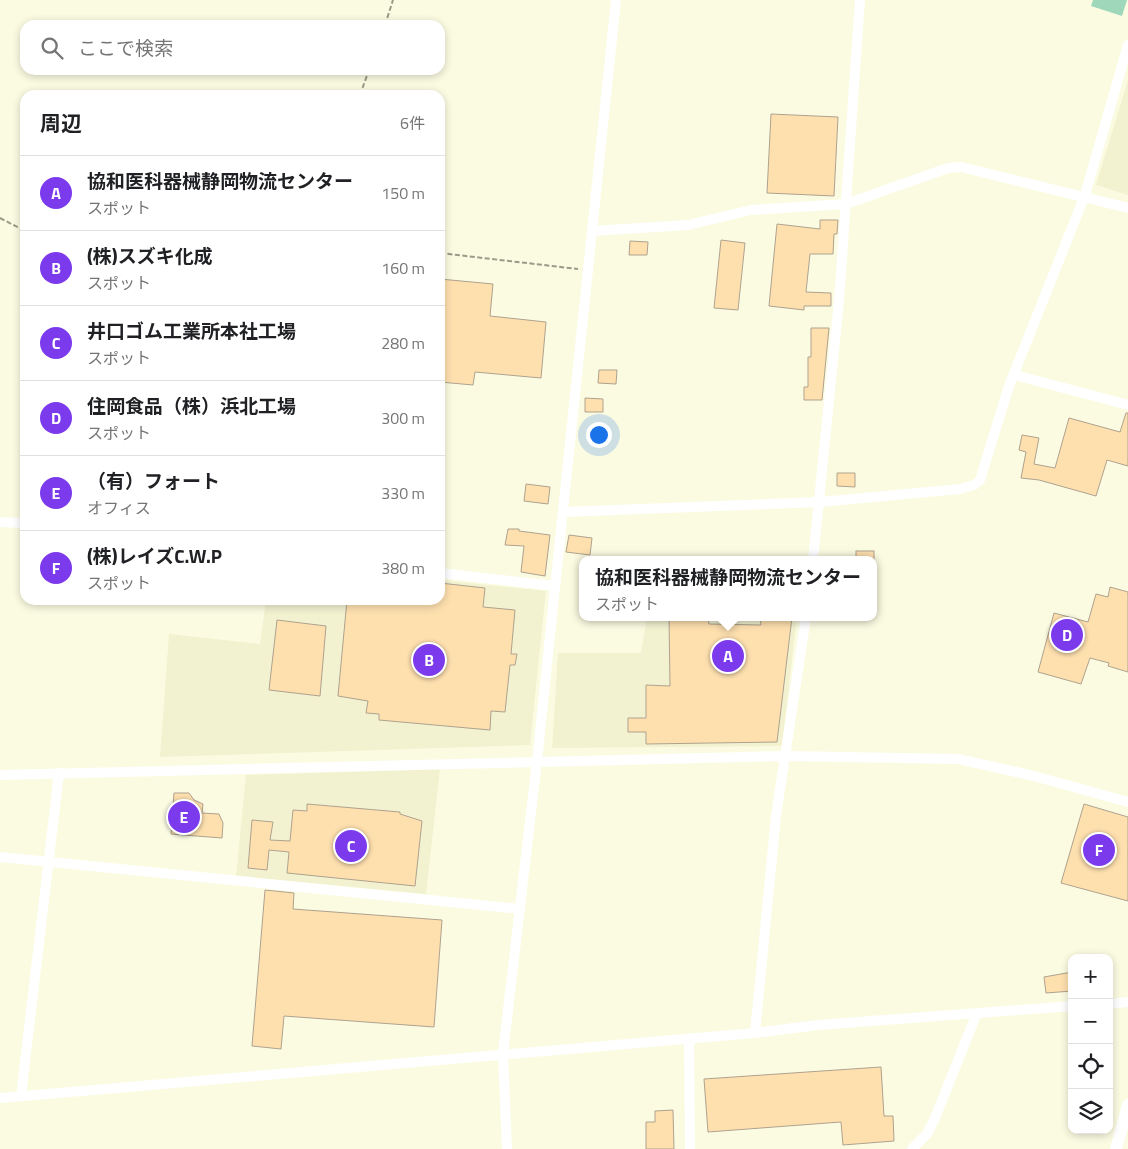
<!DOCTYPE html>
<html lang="ja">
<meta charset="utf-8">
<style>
:root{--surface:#fff;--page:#f6f6f6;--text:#202124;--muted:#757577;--line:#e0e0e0;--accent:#7c3aed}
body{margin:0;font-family:"Titillium Web","Noto Sans JP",sans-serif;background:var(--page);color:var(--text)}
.controls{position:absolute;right:15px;bottom:15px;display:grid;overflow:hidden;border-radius:10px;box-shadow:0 2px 8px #0003}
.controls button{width:45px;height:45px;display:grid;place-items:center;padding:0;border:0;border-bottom:1px solid var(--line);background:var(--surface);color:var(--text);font:25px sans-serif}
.you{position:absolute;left:598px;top:434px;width:18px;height:18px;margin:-12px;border:4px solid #fff;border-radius:50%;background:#1a73e8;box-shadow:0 0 0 8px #1a73e833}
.badge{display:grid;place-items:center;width:32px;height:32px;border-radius:50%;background:var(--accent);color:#fff;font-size:16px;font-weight:700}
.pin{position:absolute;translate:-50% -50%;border:2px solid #fff;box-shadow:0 1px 5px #0006}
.popup{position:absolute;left:579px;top:556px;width:298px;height:65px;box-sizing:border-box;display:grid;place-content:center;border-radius:10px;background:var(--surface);filter:drop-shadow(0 1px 4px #0005);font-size:16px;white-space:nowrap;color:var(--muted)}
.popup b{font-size:19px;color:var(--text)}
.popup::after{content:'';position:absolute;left:50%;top:100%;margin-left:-10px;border:10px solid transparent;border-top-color:var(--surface)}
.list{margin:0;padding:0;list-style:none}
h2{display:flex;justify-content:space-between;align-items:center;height:65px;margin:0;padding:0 20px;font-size:21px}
h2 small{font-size:16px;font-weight:400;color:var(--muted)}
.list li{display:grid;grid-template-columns:32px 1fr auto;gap:15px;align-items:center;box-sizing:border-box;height:75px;padding:0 20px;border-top:1px solid var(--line)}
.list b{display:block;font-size:19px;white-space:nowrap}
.list p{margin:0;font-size:16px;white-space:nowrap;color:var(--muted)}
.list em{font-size:16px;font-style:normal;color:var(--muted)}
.icon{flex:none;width:28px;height:28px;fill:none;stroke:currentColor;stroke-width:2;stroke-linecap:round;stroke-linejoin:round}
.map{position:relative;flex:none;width:1128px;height:1149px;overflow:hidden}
.search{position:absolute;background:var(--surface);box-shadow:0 2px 8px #0003;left:20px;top:20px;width:425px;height:55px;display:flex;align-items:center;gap:12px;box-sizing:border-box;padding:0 18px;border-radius:15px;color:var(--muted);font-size:19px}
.panel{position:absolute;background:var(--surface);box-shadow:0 2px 8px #0003;left:20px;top:90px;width:425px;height:515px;border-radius:15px}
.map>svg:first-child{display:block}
.built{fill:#f2f2d1}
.water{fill:#9fd7bb}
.building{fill:#fee0af;stroke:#afa28e}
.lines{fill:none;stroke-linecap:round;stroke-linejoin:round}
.path{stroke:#9a9a88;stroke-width:2;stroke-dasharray:5 2.5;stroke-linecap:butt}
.minor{stroke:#fff;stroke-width:10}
.tertiary{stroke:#fff;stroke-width:12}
</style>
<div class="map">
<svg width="1128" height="1149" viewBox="0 0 1128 1149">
<rect width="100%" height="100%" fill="#fbfbe2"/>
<g class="built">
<path d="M1128,80V195L1096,185Z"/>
<path d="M440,580L546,591L530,745L160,757L169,634L260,644L266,600H440Z"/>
<path d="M647,617H797L782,746L552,748L558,653H641Z"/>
<path d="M440,769L426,894L236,876L246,775Z"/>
</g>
<path class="water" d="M1093,0H1127L1122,16L1091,6Z"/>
<g class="building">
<path d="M771,114L838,117L834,196L767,193Z"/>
<path d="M820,220H838L837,234H834L833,254H810L806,292L831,293V306H804V310L769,306L777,224L820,229Z"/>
<path d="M721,240L745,243L738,310L714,308Z"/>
<path d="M630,241L648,242L647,255H629Z"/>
<path d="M440,279L493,284L490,316L546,322L541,378L475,372L473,385L440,382Z"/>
<path d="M811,328H829L822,400H804V387H808V357H811Z"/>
<path d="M599,370H617L616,384L598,383Z"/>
<path d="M585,398L603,399V412H585Z"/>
<path d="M1126,413H1128V466L1107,460L1096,496L1039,480L1021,478L1026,452L1019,450L1022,435L1039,438L1034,464L1055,468L1069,418L1120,432Z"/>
<path d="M837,473H855V487L837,486Z"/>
<path d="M526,484L550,487L548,504L524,501Z"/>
<path d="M508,529H519V531L550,535L545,576L521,572L524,546L505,545Z"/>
<path d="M569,535L592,538L590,555L566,552Z"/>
<rect x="856" y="551" width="18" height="9"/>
<path d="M440,583L485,588L483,607L515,610L511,654H517L515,665H510L505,712L491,711L490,730L379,720V714L366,713L368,701L338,696L347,600H440Z"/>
<path d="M1110,587L1128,592V672L1108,666L1109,663L1090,658L1081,684L1038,672L1054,613L1088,622L1096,594L1108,597Z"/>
<path d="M669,617H708L709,624L761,625L760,617H792L777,742L646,744V732H628V718H646V685L670,686Z"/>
<path d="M277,620L326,626L320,696L269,690Z"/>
<path d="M174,793H189L194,800L203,804L202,813L219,814L223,823L222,838L171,834Z"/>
<path d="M307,804L400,812V814L422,821L415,886L287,873L289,852L269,850L267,870L248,868L252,820L273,822L270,840L290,841L293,810L307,811Z"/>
<path d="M1084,804L1128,817V901L1061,883Z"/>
<path d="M265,890L294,893L293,909L442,920L434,1027L284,1016L281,1049L252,1046Z"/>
<path d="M1072,972V991L1046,993L1044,977Z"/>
<path d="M881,1067L884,1116H893L894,1141L843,1145L841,1122L708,1132L704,1079Z"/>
<path d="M673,1110L674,1149H646V1122H655V1111Z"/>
</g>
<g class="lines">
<g class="path">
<path d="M385,25L393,0"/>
<path d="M360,95L369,70"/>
<path d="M0,218L25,231"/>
<path d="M440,253L578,269"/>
</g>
<g class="minor">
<path d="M592,231L688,225L751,210L846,204L948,168L961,167L1128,208"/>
<path d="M1015,375L1128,405"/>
<path d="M563,512L820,502L960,489L974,485L980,480L1009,386L1085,195L1128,45"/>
<path d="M0,522L19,523L25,520"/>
<path d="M813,560L839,301L860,0"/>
<path d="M440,573L555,586"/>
<path d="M0,775L785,756L958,759L1030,775L1128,802"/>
<path d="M0,857L520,909"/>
<path d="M1109,1004L1128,1002"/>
<path d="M755,1033L776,816L806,617"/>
<path d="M689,1038L690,1149"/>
<path d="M21,1096L59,773"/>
<path d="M0,1098L755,1033L818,1025L1072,1006"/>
<path d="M507,1149L503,1053L537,761L616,0"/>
<path d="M912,1149L927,1134L935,1118L977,1013"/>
</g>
<path class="tertiary" d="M1116,1149L1128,1105"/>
</g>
</svg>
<div class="controls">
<button>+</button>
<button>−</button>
<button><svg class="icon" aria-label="locate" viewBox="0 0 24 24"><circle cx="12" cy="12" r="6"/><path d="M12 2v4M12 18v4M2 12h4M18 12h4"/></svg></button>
<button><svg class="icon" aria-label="layers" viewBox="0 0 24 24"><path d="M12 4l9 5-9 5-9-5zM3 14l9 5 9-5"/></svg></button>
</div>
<div class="you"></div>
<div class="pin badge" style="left:728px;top:656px">A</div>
<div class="popup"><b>協和医科器械静岡物流センター</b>スポット</div>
<div class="pin badge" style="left:429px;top:660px">B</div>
<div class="pin badge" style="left:351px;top:846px">C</div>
<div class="pin badge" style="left:1067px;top:635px">D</div>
<div class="pin badge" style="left:184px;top:817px">E</div>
<div class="pin badge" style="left:1099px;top:850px">F</div>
<div class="search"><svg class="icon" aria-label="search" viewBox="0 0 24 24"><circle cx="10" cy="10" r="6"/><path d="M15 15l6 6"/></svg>ここで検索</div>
<section class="panel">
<h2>周辺<small>6件</small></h2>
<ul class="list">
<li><span class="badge">A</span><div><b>協和医科器械静岡物流センター</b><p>スポット</p></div><em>150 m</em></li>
<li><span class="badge">B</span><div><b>(株)スズキ化成</b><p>スポット</p></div><em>160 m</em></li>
<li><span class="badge">C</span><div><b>井口ゴム工業所本社工場</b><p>スポット</p></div><em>280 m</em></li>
<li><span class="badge">D</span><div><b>住岡食品（株）浜北工場</b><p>スポット</p></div><em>300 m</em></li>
<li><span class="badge">E</span><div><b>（有）フォート</b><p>オフィス</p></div><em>330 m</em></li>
<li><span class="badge">F</span><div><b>(株)レイズC.W.P</b><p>スポット</p></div><em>380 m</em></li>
</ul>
</section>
</div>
